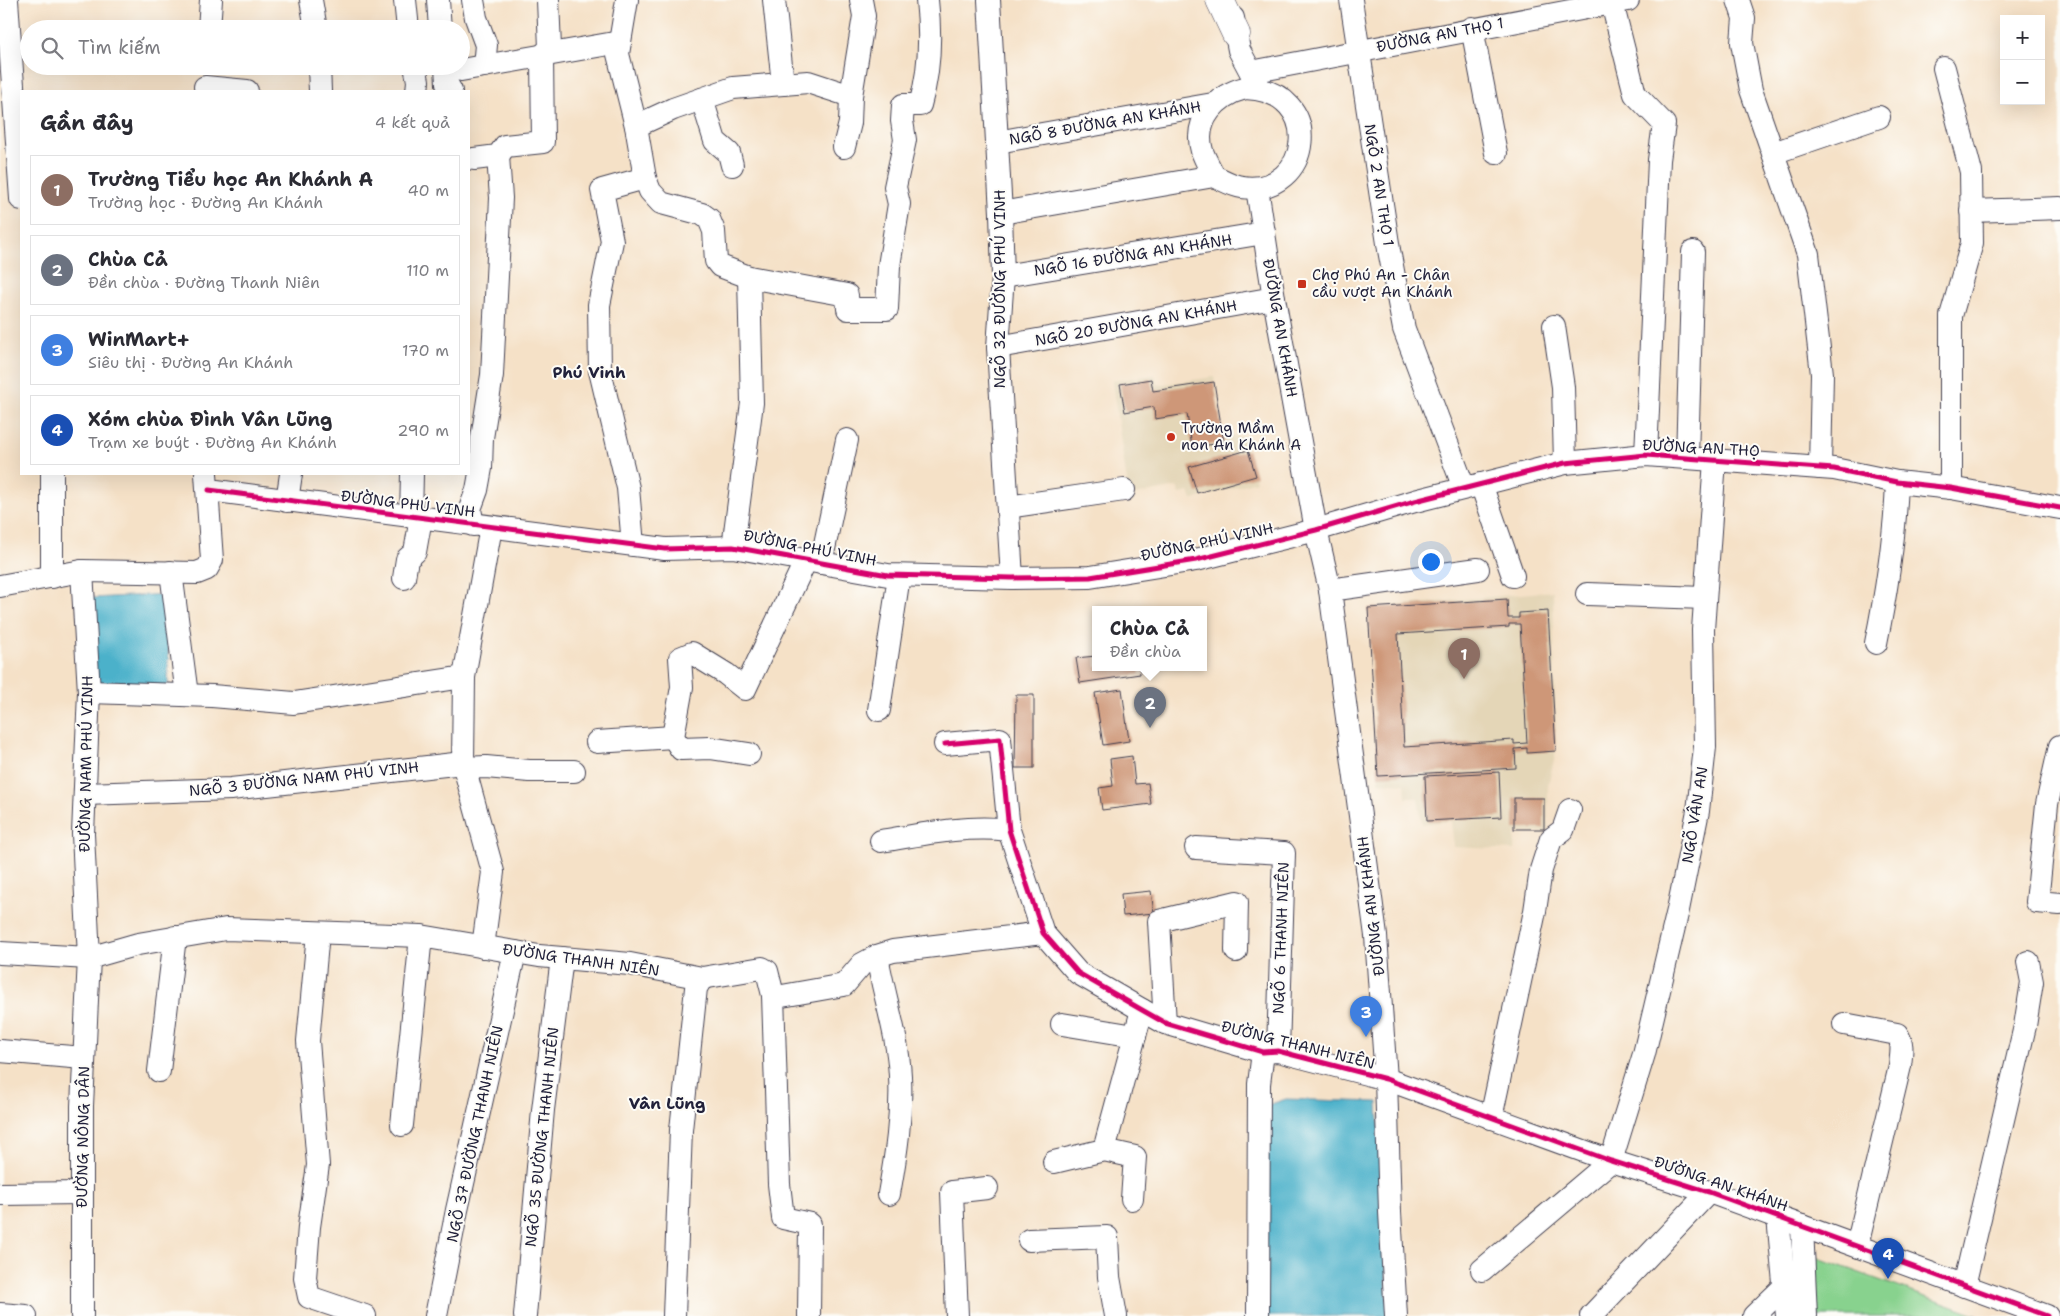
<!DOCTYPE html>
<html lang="vi">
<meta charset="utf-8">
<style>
:root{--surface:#fff;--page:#f2f2f3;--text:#2b2b33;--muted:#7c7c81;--line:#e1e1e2;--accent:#2563eb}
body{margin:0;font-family:"Shantell Sans",sans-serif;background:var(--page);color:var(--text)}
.controls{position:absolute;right:15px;top:15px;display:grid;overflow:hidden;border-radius:0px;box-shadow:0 5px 20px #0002}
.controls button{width:45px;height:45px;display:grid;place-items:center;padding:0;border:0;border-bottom:1px solid var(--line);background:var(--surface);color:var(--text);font:25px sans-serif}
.you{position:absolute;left:1430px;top:561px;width:18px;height:18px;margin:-12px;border:4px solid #fff;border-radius:50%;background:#1a73e8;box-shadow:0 0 0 8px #1a73e833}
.badge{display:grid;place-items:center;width:32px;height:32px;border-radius:50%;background:var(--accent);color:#fff;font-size:16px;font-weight:700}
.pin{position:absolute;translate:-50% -41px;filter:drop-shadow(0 1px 2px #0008)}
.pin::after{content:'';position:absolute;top:26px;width:18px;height:15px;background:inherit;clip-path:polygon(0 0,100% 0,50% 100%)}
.popup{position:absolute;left:1092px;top:606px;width:115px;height:65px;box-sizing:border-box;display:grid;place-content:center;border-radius:0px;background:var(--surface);filter:drop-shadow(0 1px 4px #0005);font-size:16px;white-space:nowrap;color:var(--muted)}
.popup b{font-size:19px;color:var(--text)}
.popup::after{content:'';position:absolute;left:50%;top:100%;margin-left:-10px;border:10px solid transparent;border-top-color:var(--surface)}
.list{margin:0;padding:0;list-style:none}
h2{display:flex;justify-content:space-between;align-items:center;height:65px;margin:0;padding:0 20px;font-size:21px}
h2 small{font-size:16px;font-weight:400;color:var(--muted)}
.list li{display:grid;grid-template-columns:32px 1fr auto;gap:15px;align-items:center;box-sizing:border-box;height:70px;margin:0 10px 10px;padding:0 10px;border:1px solid var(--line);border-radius:0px}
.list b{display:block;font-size:19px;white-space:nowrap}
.list p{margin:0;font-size:16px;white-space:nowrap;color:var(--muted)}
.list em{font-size:16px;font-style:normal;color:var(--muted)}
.icon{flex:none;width:28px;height:28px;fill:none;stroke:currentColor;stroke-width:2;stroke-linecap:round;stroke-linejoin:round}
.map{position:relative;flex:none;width:2060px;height:1316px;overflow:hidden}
.search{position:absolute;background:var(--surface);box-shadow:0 5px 20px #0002;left:20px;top:20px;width:450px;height:55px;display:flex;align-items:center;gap:12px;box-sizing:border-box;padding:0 18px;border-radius:28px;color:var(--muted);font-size:19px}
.panel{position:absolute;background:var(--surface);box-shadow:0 5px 20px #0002;left:20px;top:90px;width:450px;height:385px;border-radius:0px}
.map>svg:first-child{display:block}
.built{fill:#e4d6b7}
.green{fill:#88d28e;stroke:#557a64}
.water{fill:#4bb1ca;stroke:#366a82}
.building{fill:#ce9778;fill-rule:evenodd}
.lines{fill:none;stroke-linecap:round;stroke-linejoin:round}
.minor-casing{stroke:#423f50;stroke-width:24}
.major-casing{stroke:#423f50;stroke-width:29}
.minor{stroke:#fff;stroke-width:22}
.major{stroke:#fff;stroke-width:28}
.cycleway-casing{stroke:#fdfcf7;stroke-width:8}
.cycleway{stroke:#d6006c;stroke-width:5}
.poi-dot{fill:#c8321e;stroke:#fdfcf7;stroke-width:2}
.labels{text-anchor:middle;stroke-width:4;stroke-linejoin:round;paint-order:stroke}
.street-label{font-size:15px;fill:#22223b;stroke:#fdfcf7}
.poi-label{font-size:15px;fill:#22223b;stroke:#fdfcf7;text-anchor:start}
.neighbourhood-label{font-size:16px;font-weight:bold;fill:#22223b;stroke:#fdfcf7}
</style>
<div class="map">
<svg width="2060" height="1316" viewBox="0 0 2060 1316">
<rect width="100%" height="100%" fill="#fdfcf7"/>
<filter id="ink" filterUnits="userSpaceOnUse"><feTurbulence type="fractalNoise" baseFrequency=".02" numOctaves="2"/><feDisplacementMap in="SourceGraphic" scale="10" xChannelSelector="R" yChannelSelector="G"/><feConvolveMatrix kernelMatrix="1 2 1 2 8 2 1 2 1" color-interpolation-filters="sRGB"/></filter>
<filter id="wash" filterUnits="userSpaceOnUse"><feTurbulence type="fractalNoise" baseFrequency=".0096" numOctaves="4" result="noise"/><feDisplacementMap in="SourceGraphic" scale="20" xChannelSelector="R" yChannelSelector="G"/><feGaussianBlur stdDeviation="1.12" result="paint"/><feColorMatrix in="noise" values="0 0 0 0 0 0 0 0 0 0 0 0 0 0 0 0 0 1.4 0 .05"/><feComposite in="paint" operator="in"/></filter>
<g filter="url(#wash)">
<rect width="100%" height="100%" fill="#f5e1c7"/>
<g class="built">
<path d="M1155,375L1157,385L1214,377L1223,437L1243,436L1256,481L1192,500L1189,492L1180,494L1177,487L1129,496L1112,381Z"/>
<path d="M1553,591L1556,751L1548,785V833H1515L1514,850L1454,847L1451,821L1422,824L1418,798H1406L1405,784L1379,782L1368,608Z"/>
</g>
<path class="green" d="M1816,1257L1978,1316H1800L1798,1258Z"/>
<g class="water">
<path d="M169,594L168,693L93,689L91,598Z"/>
<path d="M1286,1099L1378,1102L1388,1316H1259L1265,1106Z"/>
</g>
<g id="blocks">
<g class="building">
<path d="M1151,379L1153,391L1214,382L1224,443L1192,447L1187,414L1155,419L1154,407L1125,412L1120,384Z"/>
<path d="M1248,450L1256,476L1197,493L1189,467Z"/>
<path d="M1507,599L1508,618H1519V613L1548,611L1556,751L1527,753V748L1515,749L1516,768L1378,776L1368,608ZM1509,624H1520L1527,743L1514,744V740L1404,747L1398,634L1509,627Z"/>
<path d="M1096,656V667H1139L1140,674L1080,683L1076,658Z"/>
<path d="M1122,689L1129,741L1103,745L1095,693Z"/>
<path d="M1016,695H1034V768H1015Z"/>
<path d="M1132,756L1135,784L1148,783L1151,804L1102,810L1099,788L1113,786L1110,759Z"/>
<path d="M1499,772L1501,817L1427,821L1425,776Z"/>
<rect x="1514" y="798" width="30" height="31"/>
<path d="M1151,891L1154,913L1123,916L1121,894Z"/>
</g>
</g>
</g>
<g filter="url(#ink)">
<use href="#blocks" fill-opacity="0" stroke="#423f50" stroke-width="1"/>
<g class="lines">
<defs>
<g id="minor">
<path d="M7,0L21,199"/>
<path d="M311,0L316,29"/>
<path d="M405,0L408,29"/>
<path d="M438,0L440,29"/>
<path d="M473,0L476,18L486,45L484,66"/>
<path d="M627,0L618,54L636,126L645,178L650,191L661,203L702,214L709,219L714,231L716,261L720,266L749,277L847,295L848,309H887L889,266L899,204L895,187L905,140L902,121L903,105H920C930,71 931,35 927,0"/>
<path d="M774,0L783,84"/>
<path d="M989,0L1001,213L1003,276L998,347L1012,578"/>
<path d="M1351,0L1389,250L1404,329L1464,488"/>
<path d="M1738,0L1744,18L1742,43L1751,90L1808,254L1822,374L1820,468"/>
<path d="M1612,3L1635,94L1664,124L1659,160L1646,455"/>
<path d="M1233,18L1239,50L1257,84"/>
<path d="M1472,28L1496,153"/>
<path d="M209,29L211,0"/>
<path d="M319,66L320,91"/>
<path d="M415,66L418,81L417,91"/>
<path d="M446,66L447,84L451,91"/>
<path d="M1944,68L1971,172L1972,243L1951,316V488"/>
<path d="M461,70L620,42"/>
<path d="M1251,72L1628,0"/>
<path d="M205,87L247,91"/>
<path d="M1245,88C1327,90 1312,197 1242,187C1233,186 1223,180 1214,176C1210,168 1205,160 1202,151C1193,120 1217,95 1245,88Z"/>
<path d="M702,99L715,141L729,153L732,165"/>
<path d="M636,126L673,109L733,88L808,82L851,96"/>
<path d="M997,142L1213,104"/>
<path d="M844,147L850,123L851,96L864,16L861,0"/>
<path d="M1773,153L1879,117"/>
<path d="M474,159L498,156L505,146L543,142L542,56L550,48L548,0"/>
<path d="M1257,188L1274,298L1316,530L1330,590L1376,936L1386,1079L1390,1212L1396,1316"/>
<path d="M1971,211L2060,208"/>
<path d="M1001,213L1214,176"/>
<path d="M1003,276L1264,233"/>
<path d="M1554,326L1563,387L1565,463"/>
<path d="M998,347L1274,298"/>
<path d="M1687,458L1693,252"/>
<path d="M1481,484L1513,576"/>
<path d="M209,490L665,549L733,547L888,575L1012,578L1090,577L1196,560L1316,530L1415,501L1565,463L1646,455L1834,469L1897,482L1951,488L2060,508"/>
<path d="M287,501L291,474"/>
<path d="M1008,507L1124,490"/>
<path d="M411,517L412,474"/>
<path d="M473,525L470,509L477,490L481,468L482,438L492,375L501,198L498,156"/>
<path d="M633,545L628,488L600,371L599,305L612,241L602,190L645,178"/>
<path d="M733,547L752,403L749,277"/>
<path d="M821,563L847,440"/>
<path d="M82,571L89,692L83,834L89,958L82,1106V1316"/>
<path d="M171,572L187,695"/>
<path d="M52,577V474"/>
<path d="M404,578L407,559L415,552L421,518"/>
<path d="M0,586L82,571L197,573L207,569L212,560L206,474"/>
<path d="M1330,590L1478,569"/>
<path d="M1587,594L1705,598"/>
<path d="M1876,643C1887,589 1895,537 1897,482"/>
<path d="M89,692L212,696L294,703L464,677"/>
<path d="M879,710L899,576"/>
<path d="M597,742L673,737"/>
<path d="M945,744L1000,739L1009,830L1043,933L1078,973L1142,1010L1165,1023L1263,1052L1278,1051L1386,1079L1611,1161L1709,1192L2047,1316"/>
<path d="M2060,746L2047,804L2037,902L2060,904"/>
<path d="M749,754L710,748L681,749L673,737L682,687L680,658L692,653L726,674L745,689L806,560"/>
<path d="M464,768L486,767L529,771H574"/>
<path d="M85,794L231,789L463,763"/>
<path d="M881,841C924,834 966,825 1009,830"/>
<path d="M1196,848L1284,853L1278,1051"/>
<path d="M318,933L308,1041L318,1165L309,1227L305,1278L309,1297L365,1316"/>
<path d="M483,947L493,872L463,763L464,677L491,527"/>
<path d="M0,953L89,958L138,944L226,929L421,936L539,956L630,964L702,978L762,968L767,971L773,995L782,996L844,985L862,964L877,956L893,951L1043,933"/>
<path d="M877,956C884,996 898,1036 900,1076C902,1117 896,1155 889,1194"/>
<path d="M773,995L779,1184L783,1218L810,1224L809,1316"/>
<path d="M1165,1023L1159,921L1237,902L1236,951"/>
<path d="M1062,1024L1135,1036"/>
<path d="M1844,1024L1897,1034C1904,1044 1901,1054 1900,1066L1857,1246"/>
<path d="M0,1051L84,1058"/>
<path d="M159,1071L175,937"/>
<path d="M1491,1118L1535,911L1541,870L1551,839L1563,830L1570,810"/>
<path d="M402,1125L421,936"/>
<path d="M1054,1162L1104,1150"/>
<path d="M0,1194L82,1193"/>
<path d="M1132,1199L1135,1157L1104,1150L1142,1010"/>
<path d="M1778,1217L1787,1316"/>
<path d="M1802,1226L1806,1316"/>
<path d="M1029,1240L1107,1237L1109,1277L1116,1316"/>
<path d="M1482,1270L1611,1161L1644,1054L1678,910L1698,811L1705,747L1703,630L1715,460"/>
<path d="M1964,1286L2025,1026L2032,982L2028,962"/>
<path d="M0,1314L26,1316"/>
<path d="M436,1316L457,1210L515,952"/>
<path d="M525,1316L543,1110L562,958"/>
<path d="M674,1316L681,1130L696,988L702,978"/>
<path d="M957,1316L952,1192L987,1188"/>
<path d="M1258,1316L1259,1084L1263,1052"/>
<path d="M1591,1316L1709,1192"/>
<path d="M1754,1316L1784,1287"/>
</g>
<path id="major" d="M1220,0L1236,34"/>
</defs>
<use href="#minor" class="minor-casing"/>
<use href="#major" class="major-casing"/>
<use href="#minor" class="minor"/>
<use href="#major" class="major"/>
<defs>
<g id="cycleway">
<path d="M209,490L665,549L733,547L888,575L1012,578L1090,577L1196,560L1316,530L1415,501L1565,463L1646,455L1834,469L1897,482L1951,488L2060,508"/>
<path d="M945,744L1000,739L1009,830L1043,933L1078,973L1142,1010L1165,1023L1263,1052L1278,1051L1386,1079L1611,1161L1709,1192L2047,1316"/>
</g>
</defs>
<use href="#cycleway" class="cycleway-casing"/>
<use href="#cycleway" class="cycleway"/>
</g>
</g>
<g class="poi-dot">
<rect x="1297" y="279" width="10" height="10" rx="2.5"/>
<circle cx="1171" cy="437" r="5"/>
</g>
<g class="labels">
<g class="street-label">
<text transform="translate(1440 35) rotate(-11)" y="5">ĐƯỜNG AN THỌ 1</text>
<text transform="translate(1105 123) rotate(-10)" y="5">NGÕ 8 ĐƯỜNG AN KHÁNH</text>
<text transform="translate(1379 185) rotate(81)" y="5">NGÕ 2 AN THỌ 1</text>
<text transform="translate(1133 255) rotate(-9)" y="5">NGÕ 16 ĐƯỜNG AN KHÁNH</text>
<text transform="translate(1000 289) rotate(-90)" y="5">NGÕ 32 ĐƯỜNG PHÚ VINH</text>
<text transform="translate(1136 323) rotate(-10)" y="5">NGÕ 20 ĐƯỜNG AN KHÁNH</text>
<text transform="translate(1280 328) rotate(80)" y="5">ĐƯỜNG AN KHÁNH</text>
<text transform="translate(1701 448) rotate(3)" y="5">ĐƯỜNG AN THỌ</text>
<text transform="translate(408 504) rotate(7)" y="5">ĐƯỜNG PHÚ VINH</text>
<text transform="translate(1207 542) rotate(-12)" y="5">ĐƯỜNG PHÚ VINH</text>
<text transform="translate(810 548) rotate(11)" y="5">ĐƯỜNG PHÚ VINH</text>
<text transform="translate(86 764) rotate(-89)" y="5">ĐƯỜNG NAM PHÚ VINH</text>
<text transform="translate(304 779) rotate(-6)" y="5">NGÕ 3 ĐƯỜNG NAM PHÚ VINH</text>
<text transform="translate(1695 815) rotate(-81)" y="5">NGÕ VÂN AN</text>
<text transform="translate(1371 906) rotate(-97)" y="5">ĐƯỜNG AN KHÁNH</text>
<text transform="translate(1281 938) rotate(-88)" y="5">NGÕ 6 THANH NIÊN</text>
<text transform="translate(581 960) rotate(8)" y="5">ĐƯỜNG THANH NIÊN</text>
<text transform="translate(1298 1045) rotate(14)" y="5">ĐƯỜNG THANH NIÊN</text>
<text transform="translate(475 1134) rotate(-78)" y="5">NGÕ 37 ĐƯỜNG THANH NIÊN</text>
<text transform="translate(83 1137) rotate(-89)" y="5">ĐƯỜNG NÔNG DÂN</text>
<text transform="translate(542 1137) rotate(-84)" y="5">NGÕ 35 ĐƯỜNG THANH NIÊN</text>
<text transform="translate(1721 1184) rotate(19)" y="5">ĐƯỜNG AN KHÁNH</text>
</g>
<g class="poi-label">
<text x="1312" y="280">Chợ Phú An - Chân<tspan x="1312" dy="17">cầu vượt An Khánh</tspan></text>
<text x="1181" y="433">Trường Mầm<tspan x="1181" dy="17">non An Khánh A</tspan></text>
</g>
<g class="neighbourhood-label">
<text x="589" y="378">Phú Vinh</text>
<text x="667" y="1109">Vân Lũng</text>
</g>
</g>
</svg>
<div class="controls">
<button>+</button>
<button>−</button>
</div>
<div class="you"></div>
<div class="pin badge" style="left:1464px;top:679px;background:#8d6e63">1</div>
<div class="pin badge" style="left:1150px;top:728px;background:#6b7280">2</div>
<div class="popup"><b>Chùa Cả</b>Đền chùa</div>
<div class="pin badge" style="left:1366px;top:1037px;background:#3f7fe0">3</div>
<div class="pin badge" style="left:1888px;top:1279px;background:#1a4fb4">4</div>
<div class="search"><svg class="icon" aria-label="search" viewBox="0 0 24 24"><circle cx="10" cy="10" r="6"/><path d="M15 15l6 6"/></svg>Tìm kiếm</div>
<section class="panel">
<h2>Gần đây<small>4 kết quả</small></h2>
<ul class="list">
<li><span class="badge" style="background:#8d6e63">1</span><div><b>Trường Tiểu học An Khánh A</b><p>Trường học · Đường An Khánh</p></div><em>40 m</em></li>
<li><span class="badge" style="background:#6b7280">2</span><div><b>Chùa Cả</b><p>Đền chùa · Đường Thanh Niên</p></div><em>110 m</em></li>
<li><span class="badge" style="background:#3f7fe0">3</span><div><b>WinMart+</b><p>Siêu thị · Đường An Khánh</p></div><em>170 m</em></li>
<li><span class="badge" style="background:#1a4fb4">4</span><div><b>Xóm chùa Đình Vân Lũng</b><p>Trạm xe buýt · Đường An Khánh</p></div><em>290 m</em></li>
</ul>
</section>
</div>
